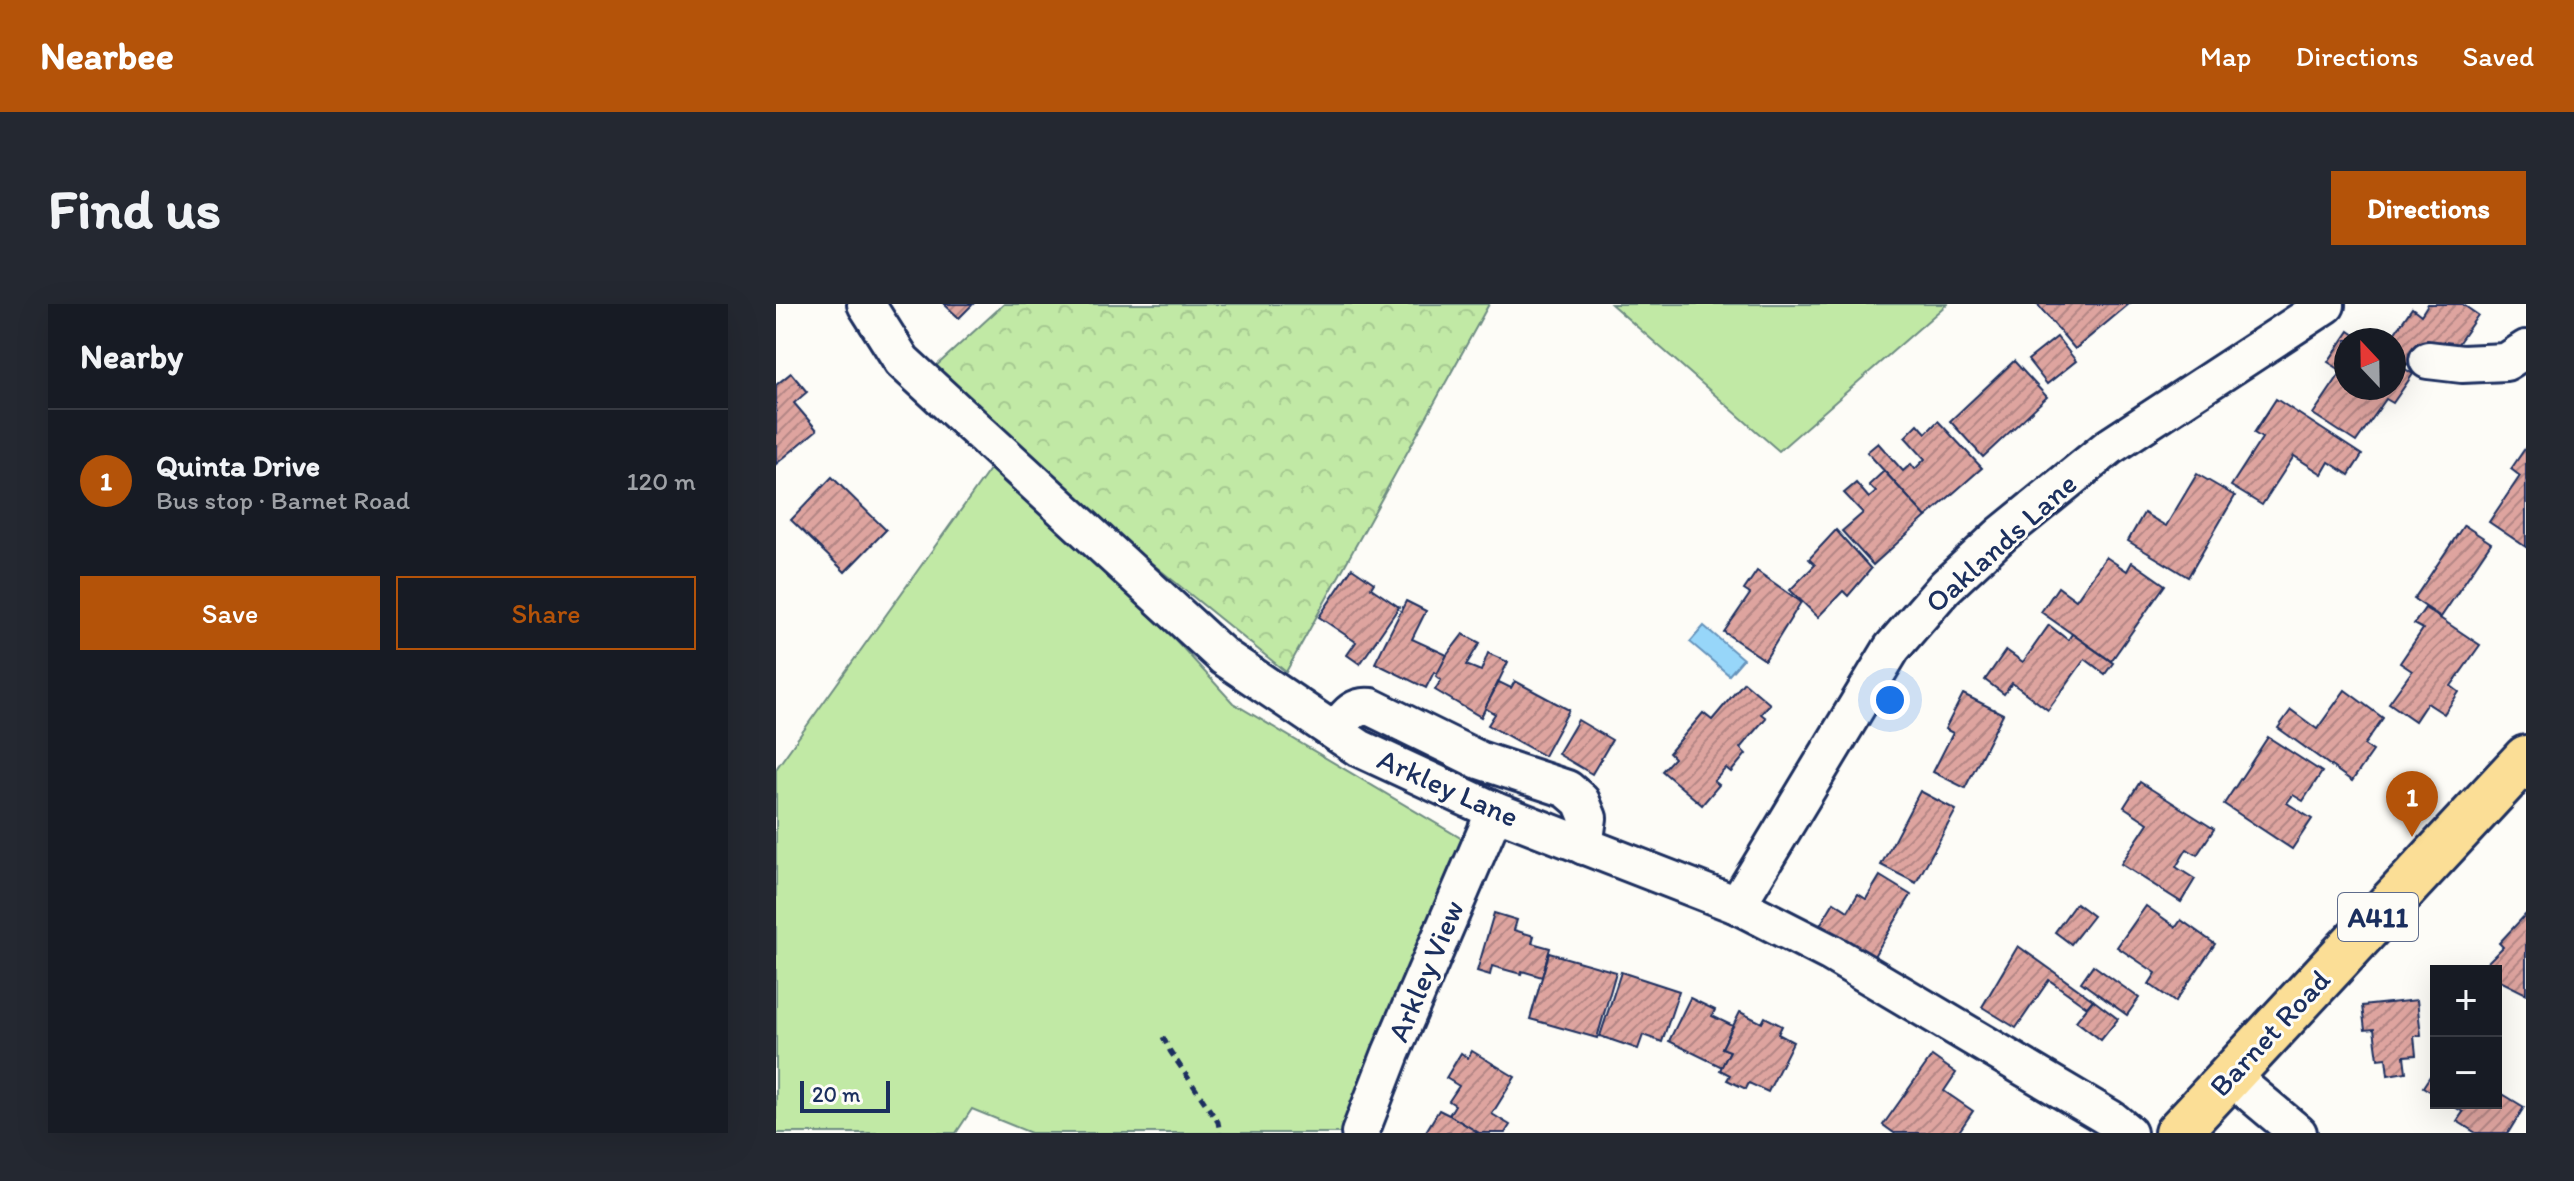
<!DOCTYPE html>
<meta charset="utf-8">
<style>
:root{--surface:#171b24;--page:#242831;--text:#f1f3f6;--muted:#9ea1a6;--line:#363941;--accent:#b45309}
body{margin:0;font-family:Itim,sans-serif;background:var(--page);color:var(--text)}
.controls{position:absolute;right:24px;bottom:24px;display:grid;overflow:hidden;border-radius:0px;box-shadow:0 8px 32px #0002}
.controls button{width:72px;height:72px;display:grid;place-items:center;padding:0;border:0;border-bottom:2px solid var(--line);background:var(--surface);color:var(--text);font:40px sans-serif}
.compass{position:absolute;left:1558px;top:24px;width:72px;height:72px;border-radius:50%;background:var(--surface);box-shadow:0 8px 32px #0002;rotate:338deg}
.scale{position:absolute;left:24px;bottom:20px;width:90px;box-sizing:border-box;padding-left:8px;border:4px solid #1b2f5e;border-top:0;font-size:22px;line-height:28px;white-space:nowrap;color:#1b2f5e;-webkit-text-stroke:6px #fdfcf7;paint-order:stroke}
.you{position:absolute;left:1114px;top:396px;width:28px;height:28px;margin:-20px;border:6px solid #fff;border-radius:50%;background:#1a73e8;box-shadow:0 0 0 12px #1a73e833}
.badge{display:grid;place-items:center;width:52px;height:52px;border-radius:50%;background:var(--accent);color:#fff;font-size:26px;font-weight:700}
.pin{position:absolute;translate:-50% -66px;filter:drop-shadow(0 2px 4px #0008)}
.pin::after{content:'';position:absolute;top:42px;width:28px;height:24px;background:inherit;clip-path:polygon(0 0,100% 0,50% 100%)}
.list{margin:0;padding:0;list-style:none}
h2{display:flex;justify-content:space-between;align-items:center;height:104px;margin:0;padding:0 32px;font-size:34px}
h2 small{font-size:26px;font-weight:400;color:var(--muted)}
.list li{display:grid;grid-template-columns:52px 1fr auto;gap:24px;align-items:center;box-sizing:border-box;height:144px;padding:0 32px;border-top:2px solid var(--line)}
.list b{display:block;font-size:30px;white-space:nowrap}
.list p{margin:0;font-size:26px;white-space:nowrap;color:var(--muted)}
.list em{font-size:26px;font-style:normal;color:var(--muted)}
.actions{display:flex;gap:16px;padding:24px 32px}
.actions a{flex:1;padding:18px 0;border:2px solid var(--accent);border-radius:0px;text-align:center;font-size:28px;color:var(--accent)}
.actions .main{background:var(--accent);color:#fff}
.map{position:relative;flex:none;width:1750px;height:829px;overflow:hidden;border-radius:0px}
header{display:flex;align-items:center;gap:48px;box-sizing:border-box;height:112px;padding:0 40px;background:var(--accent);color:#fff}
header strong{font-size:38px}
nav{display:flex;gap:44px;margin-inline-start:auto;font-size:28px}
.intro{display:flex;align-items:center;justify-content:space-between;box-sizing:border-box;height:192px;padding:0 48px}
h1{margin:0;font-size:56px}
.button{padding:20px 36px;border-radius:0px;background:var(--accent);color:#fff;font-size:28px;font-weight:700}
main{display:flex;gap:48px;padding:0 48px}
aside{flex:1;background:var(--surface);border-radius:0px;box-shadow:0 8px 32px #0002}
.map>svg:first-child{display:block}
.grass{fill:#c1e9a5;stroke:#6e8c82;stroke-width:2}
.forest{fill:url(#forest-crowns);stroke:#6e8c82;stroke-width:2}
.water{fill:#97d6f9;stroke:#6593bb;stroke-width:2}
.building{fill:url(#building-hatch);stroke:#1b2f5e;stroke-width:2}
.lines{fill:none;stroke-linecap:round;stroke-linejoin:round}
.minor-casing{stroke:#1b2f5e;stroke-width:42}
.major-casing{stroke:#1b2f5e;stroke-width:50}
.path{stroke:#1b2f5e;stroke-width:5;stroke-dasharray:8 6;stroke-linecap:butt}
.minor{stroke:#fdfcf7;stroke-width:36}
.major{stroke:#fbde96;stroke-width:44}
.labels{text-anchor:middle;stroke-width:6;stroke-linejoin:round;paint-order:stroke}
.shield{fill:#fdfcf7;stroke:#5f6c8c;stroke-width:2}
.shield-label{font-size:28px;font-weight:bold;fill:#1b2f5e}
.street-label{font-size:30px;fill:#1b2f5e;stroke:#fdfcf7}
</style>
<header>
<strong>Nearbee</strong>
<nav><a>Map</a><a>Directions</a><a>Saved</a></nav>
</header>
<div class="intro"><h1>Find us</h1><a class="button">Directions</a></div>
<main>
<aside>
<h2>Nearby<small></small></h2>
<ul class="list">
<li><span class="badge">1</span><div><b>Quinta Drive</b><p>Bus stop · Barnet Road</p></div><em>120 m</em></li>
</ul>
<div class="actions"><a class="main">Save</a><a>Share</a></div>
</aside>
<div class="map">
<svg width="1750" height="829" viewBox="0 0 1750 829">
<defs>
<pattern id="forest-crowns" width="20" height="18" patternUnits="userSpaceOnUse" patternTransform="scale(2)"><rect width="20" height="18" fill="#c1e9a5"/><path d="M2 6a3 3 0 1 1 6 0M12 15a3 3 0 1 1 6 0" fill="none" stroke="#a5c890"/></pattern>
<pattern id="building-hatch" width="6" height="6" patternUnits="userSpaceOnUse" patternTransform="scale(2)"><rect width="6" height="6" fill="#dea49f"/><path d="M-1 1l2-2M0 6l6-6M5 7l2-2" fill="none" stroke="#b38685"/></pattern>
</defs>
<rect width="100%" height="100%" fill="#fdfcf7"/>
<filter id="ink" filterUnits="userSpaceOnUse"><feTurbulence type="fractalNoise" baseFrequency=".0125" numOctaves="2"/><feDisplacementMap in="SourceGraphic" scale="16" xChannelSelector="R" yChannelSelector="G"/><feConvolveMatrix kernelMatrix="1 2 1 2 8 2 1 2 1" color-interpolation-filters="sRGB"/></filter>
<g filter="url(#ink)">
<g class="grass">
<path d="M835,0H1171L1003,147Z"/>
<path d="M227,147L457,399L703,545L583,829H255L196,805L180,829H0V465Z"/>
</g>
<path class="forest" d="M228,0H713L510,368L147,74Z"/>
<path class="water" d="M928,322L967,355L953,371L914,338Z"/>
<g class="building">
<path d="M168,0H197L183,14Z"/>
<path d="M1261,0H1353L1299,45Z"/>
<path d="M1652,0H1686L1702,11L1672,54L1638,65L1618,51V36H1614L1636,4L1645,11Z"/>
<path d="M1573,27L1586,36H1570V84H1618V58L1637,70L1617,99L1610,95L1580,138L1537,110L1566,67L1552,58Z"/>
<path d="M1281,33L1300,57L1271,80L1252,56Z"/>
<path d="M1238,57L1271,93L1207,153L1174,117Z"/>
<path d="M15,69L31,88L18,99L41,126L0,160V81Z"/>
<path d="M1500,95L1586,151L1573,171L1553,158L1546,170L1518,152L1486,201L1455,182L1486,134L1478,129Z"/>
<path d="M1162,117L1206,164L1150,213L1091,148L1102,139L1127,167L1135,160L1139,165L1149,155L1129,133L1142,120L1150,129Z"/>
<path d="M1750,143V243L1713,218L1744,172L1735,165Z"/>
<path d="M1108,167L1150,213L1097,261L1066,227L1087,209L1068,189L1080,179L1093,194L1100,188L1093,181Z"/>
<path d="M1421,170L1459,192L1412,273L1352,237L1368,209L1390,222Z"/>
<path d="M56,173L110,226L69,268L15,216Z"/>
<path d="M1688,221L1715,239L1665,313L1638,295Z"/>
<path d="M1060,226L1095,265L1072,292L1067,287L1042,313L1014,286L1039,261L1033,255Z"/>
<path d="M1330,253L1351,267L1356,258L1389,281L1335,357L1265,308L1282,283L1300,296Z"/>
<path d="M576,264L598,279L595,284L623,303L584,360L571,351L580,338L543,313Z"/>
<path d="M981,267L1025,298L989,356L948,328L974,290L968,286Z"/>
<path d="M630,297L650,307L636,335L671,351L662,370L658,368L650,384L599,359Z"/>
<path d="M1649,304L1704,341L1675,382L1683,388L1668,410L1651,399L1639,417L1613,399L1636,367L1624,359L1647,325L1638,320Z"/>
<path d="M1273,321L1292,336L1296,330L1337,359L1329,370L1309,355L1272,406L1236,379L1228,390L1209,376L1230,346L1247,358Z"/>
<path d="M687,330L704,339L690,361L705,367L712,349L732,358L705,413L659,386L665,376L660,372L671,351Z"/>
<path d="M739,377L793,406L768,452L712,421L719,410L709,404L723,378L735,384Z"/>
<path d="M968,378L994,400L985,410L990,414L964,444L970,450L955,468L950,464L938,477L943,481L926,501L886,467L898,454L893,449L927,409L936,416Z"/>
<path d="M1569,386L1607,414L1588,441L1597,447L1576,477L1502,424L1515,406L1541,425Z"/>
<path d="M1187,390L1227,410L1189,484L1157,468L1177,429L1169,425Z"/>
<path d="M802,416L836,436L816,470L782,450Z"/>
<path d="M1492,433L1546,468L1527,497L1517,491L1511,499L1536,515L1516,545L1448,500Z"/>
<path d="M1364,478L1438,525L1421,551L1411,545L1400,563L1419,575L1405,598L1345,560L1372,519L1348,503Z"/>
<path d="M1144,487L1180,506L1140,579L1105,561Z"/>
<path d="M1104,572L1135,591L1092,662L1049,636L1055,627L1044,621L1058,598L1072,607L1082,590L1090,595Z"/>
<path d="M1300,599L1317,612L1295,640L1279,628Z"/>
<path d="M1370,602L1400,623L1405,616L1439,640L1399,698L1373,680L1380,669L1341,643Z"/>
<path d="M718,609L741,616L738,626L758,632L756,639L774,644L766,673L746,667L745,670L716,662L714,671L701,667Z"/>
<path d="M1750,610V690L1720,675V667H1703L1727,643L1723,639Z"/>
<path d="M1242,642L1317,696L1311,703L1273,676L1240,724L1206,703Z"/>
<path d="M773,649L840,668L821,734L754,715Z"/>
<path d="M1317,661L1363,694L1351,711L1305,678Z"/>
<path d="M845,668L903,687L886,738L867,731L862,745L824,732Z"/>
<path d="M914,694L939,706L936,712L957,722L946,744L954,747L946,763L893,737Z"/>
<path d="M1317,696L1342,715L1325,736L1300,717Z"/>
<path d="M1641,696L1645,731L1638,732L1640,751L1628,752L1630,768L1612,771L1610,754L1602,755L1598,725L1589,726L1586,702Z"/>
<path d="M964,708L986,719L989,713L1006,722L1002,730L1017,738L992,788L973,779L970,785L951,776L954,771L944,766L954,747L946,744Z"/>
<path d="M696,747L739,773L716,810L734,821L729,829H703L673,811L679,801L673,797L683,782L670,774L685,749L692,754Z"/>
<path d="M1156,752L1180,769L1168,787L1197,807L1182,829H1118L1107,821Z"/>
<path d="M1660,763V791L1647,783Z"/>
<path d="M1720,786L1748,803L1732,829H1700L1681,817L1687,808L1672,799H1720Z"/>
<path d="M663,806L673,811L703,829H649Z"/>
</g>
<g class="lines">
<defs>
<g id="minor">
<path d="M90,0L126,57L448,353L583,444L719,507L961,601L1055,649L1335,815L1352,829"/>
<path d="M1652,56L1686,60L1730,58L1750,45"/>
<path d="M559,427C570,413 576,401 595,403L703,456L791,485L805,497L812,514L808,542"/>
<path d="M961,601L1116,344L1169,283L1226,230L1333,143L1550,1"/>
<path d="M1454,772L1522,829"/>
<path d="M584,829L615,749L719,507"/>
</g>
<path id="major" d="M1401,829L1750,454"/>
</defs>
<use href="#minor" class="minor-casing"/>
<use href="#major" class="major-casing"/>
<path class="path" d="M387,733L394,747L442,818L444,829"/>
<use href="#minor" class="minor"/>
<use href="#major" class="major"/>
</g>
</g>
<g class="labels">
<rect class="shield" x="1562" y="589" width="80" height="48" rx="6"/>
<g class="shield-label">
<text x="1602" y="623">A411</text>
</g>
<g class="street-label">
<text transform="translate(1225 239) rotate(-42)" y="10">Oaklands Lane</text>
<text transform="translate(672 484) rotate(24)" y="10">Arkley Lane</text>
<text transform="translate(650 667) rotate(-67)" y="10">Arkley View</text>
<text transform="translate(1494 729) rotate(-47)" y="10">Barnet Road</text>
</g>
</g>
</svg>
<div class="controls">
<button>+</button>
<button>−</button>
</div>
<svg class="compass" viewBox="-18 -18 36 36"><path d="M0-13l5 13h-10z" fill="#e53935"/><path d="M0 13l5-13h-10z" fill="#9ea1a6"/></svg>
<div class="scale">20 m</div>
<div class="you"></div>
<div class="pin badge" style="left:1636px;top:533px">1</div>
</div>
</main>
